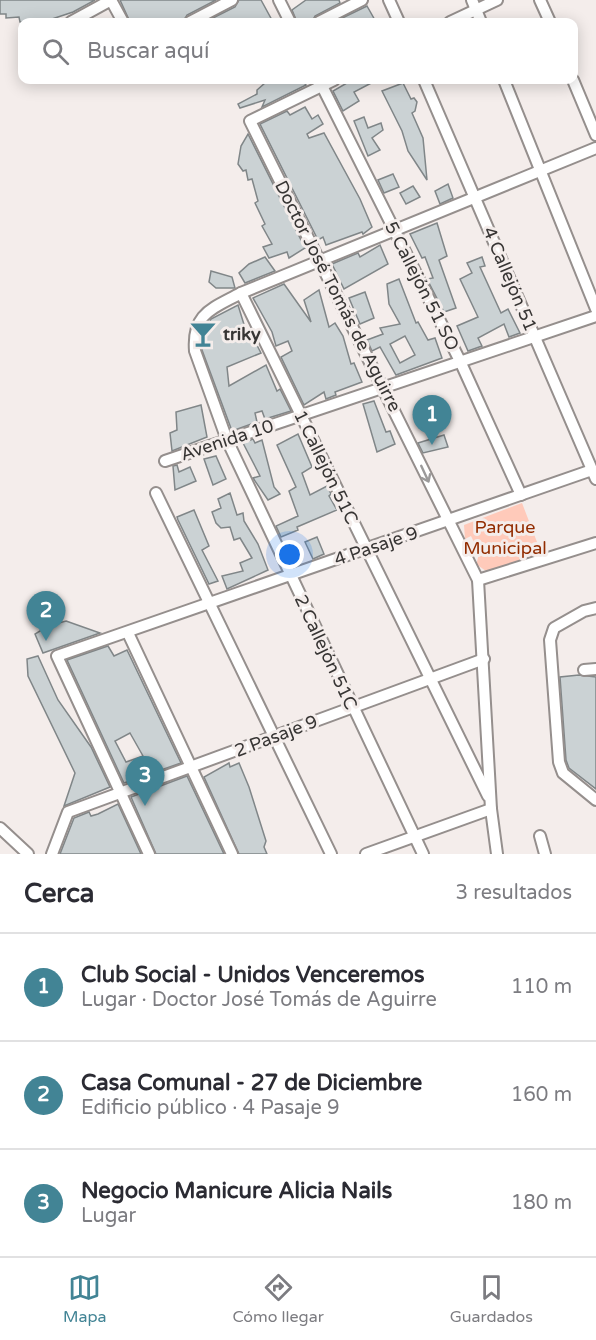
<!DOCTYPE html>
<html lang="es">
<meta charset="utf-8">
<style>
:root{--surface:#fff;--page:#f7f7f7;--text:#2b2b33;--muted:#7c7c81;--line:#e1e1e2;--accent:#428495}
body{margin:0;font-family:"Varela Round",sans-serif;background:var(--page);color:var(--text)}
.you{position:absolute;left:290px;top:555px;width:21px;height:21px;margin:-15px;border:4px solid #fff;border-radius:50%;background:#1a73e8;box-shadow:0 0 0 9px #1a73e833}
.badge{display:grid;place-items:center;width:39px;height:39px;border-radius:50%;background:var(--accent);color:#fff;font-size:20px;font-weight:700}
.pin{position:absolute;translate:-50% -50px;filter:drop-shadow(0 2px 3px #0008)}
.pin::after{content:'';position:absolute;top:32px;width:21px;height:18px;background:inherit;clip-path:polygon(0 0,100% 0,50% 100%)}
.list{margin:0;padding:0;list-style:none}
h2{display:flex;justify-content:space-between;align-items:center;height:78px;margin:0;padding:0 24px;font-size:26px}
h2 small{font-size:20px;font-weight:400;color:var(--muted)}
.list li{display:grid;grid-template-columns:39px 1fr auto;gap:18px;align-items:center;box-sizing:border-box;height:108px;padding:0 24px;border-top:2px solid var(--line)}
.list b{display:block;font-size:22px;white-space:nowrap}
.list p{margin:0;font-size:20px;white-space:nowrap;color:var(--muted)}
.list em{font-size:20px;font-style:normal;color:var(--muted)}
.icon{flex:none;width:33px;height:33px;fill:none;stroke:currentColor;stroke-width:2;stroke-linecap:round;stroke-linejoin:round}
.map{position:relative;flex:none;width:596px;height:854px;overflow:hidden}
.search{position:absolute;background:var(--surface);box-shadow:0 3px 15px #0003;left:18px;right:18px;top:18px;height:66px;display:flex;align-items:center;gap:15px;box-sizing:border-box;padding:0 21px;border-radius:12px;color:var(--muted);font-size:22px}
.sheet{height:402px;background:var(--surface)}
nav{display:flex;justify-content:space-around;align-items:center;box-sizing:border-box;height:84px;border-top:2px solid var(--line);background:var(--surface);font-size:16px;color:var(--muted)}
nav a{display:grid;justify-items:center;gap:3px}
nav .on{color:var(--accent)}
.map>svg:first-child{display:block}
.green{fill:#ffcaba}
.building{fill:#cbd2d4;stroke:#808688;stroke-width:1.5;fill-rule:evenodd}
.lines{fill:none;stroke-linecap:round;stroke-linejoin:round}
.minor-casing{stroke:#958f8d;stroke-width:14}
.minor{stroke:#fff;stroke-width:10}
.oneway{stroke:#9b9a9a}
.labels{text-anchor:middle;stroke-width:6;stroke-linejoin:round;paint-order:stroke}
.street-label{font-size:18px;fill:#373534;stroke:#f4edeb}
.poi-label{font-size:18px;font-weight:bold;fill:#373534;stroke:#f4edeb;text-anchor:start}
.park-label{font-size:18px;fill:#922c01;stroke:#f4edeb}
</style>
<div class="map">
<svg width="596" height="854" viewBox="0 0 596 854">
<rect width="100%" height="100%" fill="#f4edeb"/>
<path class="green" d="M522,503L542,555L486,571L473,562H477L479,553L471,536L465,539L464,525Z"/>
<g class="building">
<path d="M0,0H95L73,12L43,22H20L19,17L6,18V14H0Z"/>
<path d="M120,0H216L187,15L183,22H130Z"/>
<path d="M239,0H261L273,22H205L235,7Z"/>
<path d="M306,0H339L340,3L315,16L312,22H297L292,10Z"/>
<path d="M367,6L376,22H334L365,7Z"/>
<path d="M278,80H302L306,85L262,107L265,100L240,108L238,104L257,94V90L265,83Z"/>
<path d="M352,80H377L354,92L359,101L343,111L333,91Z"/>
<path d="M403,83L411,99L414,98L417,102L415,111L412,113L423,138L427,180L408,151L402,131L382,91Z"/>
<path d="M305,107L312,119L318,115L323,124L307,134L309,138L324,133L360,199L372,227L363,234L362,232L326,245L323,237L318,240L260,124L287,111L290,115Z"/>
<path d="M364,117L368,128L381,123L383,130L372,138L380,150L368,156L354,121Z"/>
<path d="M248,134L305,248L289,258L287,252L269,258L263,247L272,244L262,226L265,224L255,203L258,201L252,179L248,180L246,170L243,171L238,164L241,146Z"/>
<path d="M393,174L399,187L384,193L378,180Z"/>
<path d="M448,184L453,198L440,204L435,191Z"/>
<path d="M413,186L420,197L406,204L400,193Z"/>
<path d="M437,223L447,256L439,260L456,308L444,312L427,279L433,278L425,257L422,258L410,234Z"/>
<path d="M380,245L388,264L344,289L332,264L358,253L360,257Z"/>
<path d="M265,257L275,271L245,283L239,273L249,264Z"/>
<path d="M482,257L485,266L480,267L501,313L508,309L520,333L509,337L504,324L478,338L482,346L468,351L457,326L478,317L460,279L472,273L467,263Z"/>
<path d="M211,271L232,277L235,288H216L209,282Z"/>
<path d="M399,279L416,323L418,322L428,340L435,338L442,358L396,375L380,347L372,351L367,340L383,334L380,328L400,324L389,304L387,284ZM405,336L415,355L400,363L390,344Z"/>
<path d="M284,284L311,322L304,300L319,290L329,327L335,323L343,336L351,364L354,363L362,382L335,392L336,395L326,399L324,392L304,405L281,357L292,351L288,341L276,346L272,332L253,298Z"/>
<path d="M365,292L374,318L360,324L349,298Z"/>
<path d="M238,305L246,331L249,330L261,353L227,367L229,386L266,365L277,391L280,389L291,411L265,419L262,411L255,413L257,422L232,431L202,350V339L211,319Z"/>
<path d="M374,401L386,432L390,431L395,444L377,452L363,404Z"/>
<path d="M201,405L207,437L172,451L170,433L177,430L176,412Z"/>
<path d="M298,434L312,467L302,473L310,495L327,486L331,494L329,496L337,510L297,527L298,530L281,537L276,526L298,516L289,491L296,487L277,445Z"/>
<path d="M444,435L448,447L423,453L418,443Z"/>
<path d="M253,439L255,443L262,440L274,487L280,494L268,500L253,478L260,476L243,443Z"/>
<path d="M216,456L226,479L213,485L204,459Z"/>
<path d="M177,465L179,472L190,467L196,481L175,490L173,466Z"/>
<path d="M230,493L237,515L243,513L244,521L258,544L268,570L227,589L222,576L243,571L240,563L252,558L240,538L234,540L230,527L221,528L216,523L212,512L221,508L218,499Z"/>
<path d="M194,510L209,546L202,550L218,581L209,584L178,520L177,517Z"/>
<path d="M317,537L324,554L313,559L305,542Z"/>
<path d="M66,621L100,633L43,653L35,634L48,626Z"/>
<path d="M108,646L114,656L127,650L181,763L124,783L67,660ZM130,733L143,756L126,762L115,741Z"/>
<path d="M38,656L58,700L91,747L110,787L64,806L75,773L28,676L27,659Z"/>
<path d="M579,675L596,677V789L569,768L566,760L560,677Z"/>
<path d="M229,763L230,767L239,763L249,787L266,841L264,847L267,854H239L204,777Z"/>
<path d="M187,776L224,854H156L131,797Z"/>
<path d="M118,804L141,854H60L74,818L89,812L91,816L98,814Z"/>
</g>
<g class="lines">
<defs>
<g id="minor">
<path d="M279,0L290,22"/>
<path d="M389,0L399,22"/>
<path d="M472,0L481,22"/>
<path d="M540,0L550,22"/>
<path d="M71,22L111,0L123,22"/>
<path d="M190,22L232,0"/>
<path d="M319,22L362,0"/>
<path d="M450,22L497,0"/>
<path d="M319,80L460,361L521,495"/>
<path d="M334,80L250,121L478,580L491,809L497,854"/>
<path d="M424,80L596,479"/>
<path d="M504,80L596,309"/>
<path d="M573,80L596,135"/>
<path d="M241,293L488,796"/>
<path d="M165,461L596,316"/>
<path d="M156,493L331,854"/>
<path d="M478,580L596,543"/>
<path d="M596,608L584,611L554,628L550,640L559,762L563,773L596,800"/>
<path d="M128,633L232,854"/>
<path d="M584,670L596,669"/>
<path d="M0,828L28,854"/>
<path d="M540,836L545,854"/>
<path d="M52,854L68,812L484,659"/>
<path d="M149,854L57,656L592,470"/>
<path d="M366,854L491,809"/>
<path d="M423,854L227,440L195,351C192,313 212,309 241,293L596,148"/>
</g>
</defs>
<use href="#minor" class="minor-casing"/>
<use href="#minor" class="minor"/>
</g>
<defs><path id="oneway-shaft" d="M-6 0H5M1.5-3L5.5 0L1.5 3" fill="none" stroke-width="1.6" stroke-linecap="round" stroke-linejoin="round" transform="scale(1.5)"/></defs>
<use class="oneway" href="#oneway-shaft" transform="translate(425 474) rotate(65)"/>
<defs>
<symbol id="bar-bare" viewBox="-9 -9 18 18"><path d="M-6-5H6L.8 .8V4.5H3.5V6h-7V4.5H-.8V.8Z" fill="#428495" stroke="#f4edeb" stroke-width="2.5" paint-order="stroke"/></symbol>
</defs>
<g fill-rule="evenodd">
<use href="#bar-bare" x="184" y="315" width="38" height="38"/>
</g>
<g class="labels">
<g class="street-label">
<text transform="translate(510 279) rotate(67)" y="6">4 Callejón 51</text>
<text transform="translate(422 286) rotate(63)" y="6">5 Callejón 51 SO</text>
<text transform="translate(338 296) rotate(63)" y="6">Doctor José Tomás de Aguirre</text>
<text transform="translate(227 440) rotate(-18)" y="6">Avenida 10</text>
<text transform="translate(326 467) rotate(64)" y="6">1 Callejón 51C</text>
<text transform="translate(376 546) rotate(-19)" y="6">4 Pasaje 9</text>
<text transform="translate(326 652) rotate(65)" y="6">2 Callejón 51C</text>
<text transform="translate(276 736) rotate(-21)" y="6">2 Pasaje 9</text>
</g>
<g class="poi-label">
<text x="223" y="340">triky</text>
</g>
<g class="park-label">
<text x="505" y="533">Parque<tspan x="505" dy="21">Municipal</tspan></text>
</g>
</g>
</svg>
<div class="you"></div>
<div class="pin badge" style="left:432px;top:445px">1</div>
<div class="pin badge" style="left:46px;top:641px">2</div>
<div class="pin badge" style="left:145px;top:806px">3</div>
<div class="search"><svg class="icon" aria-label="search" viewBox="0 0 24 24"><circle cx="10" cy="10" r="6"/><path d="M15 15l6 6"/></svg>Buscar aquí</div>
</div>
<section class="sheet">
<h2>Cerca<small>3 resultados</small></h2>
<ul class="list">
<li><span class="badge">1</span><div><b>Club Social - Unidos Venceremos</b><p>Lugar · Doctor José Tomás de Aguirre</p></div><em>110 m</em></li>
<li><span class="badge">2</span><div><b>Casa Comunal - 27 de Diciembre</b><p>Edificio público · 4 Pasaje 9</p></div><em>160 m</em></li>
<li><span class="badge">3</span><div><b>Negocio Manicure Alicia Nails</b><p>Lugar</p></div><em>180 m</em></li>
</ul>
</section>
<nav>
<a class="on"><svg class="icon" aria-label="map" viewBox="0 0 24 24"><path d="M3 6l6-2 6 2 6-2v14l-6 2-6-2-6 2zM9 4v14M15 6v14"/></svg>Mapa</a>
<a><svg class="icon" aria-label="directions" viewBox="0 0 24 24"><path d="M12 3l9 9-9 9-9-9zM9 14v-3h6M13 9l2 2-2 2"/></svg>Cómo llegar</a>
<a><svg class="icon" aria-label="saved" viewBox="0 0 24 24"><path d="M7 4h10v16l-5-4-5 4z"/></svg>Guardados</a>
</nav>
